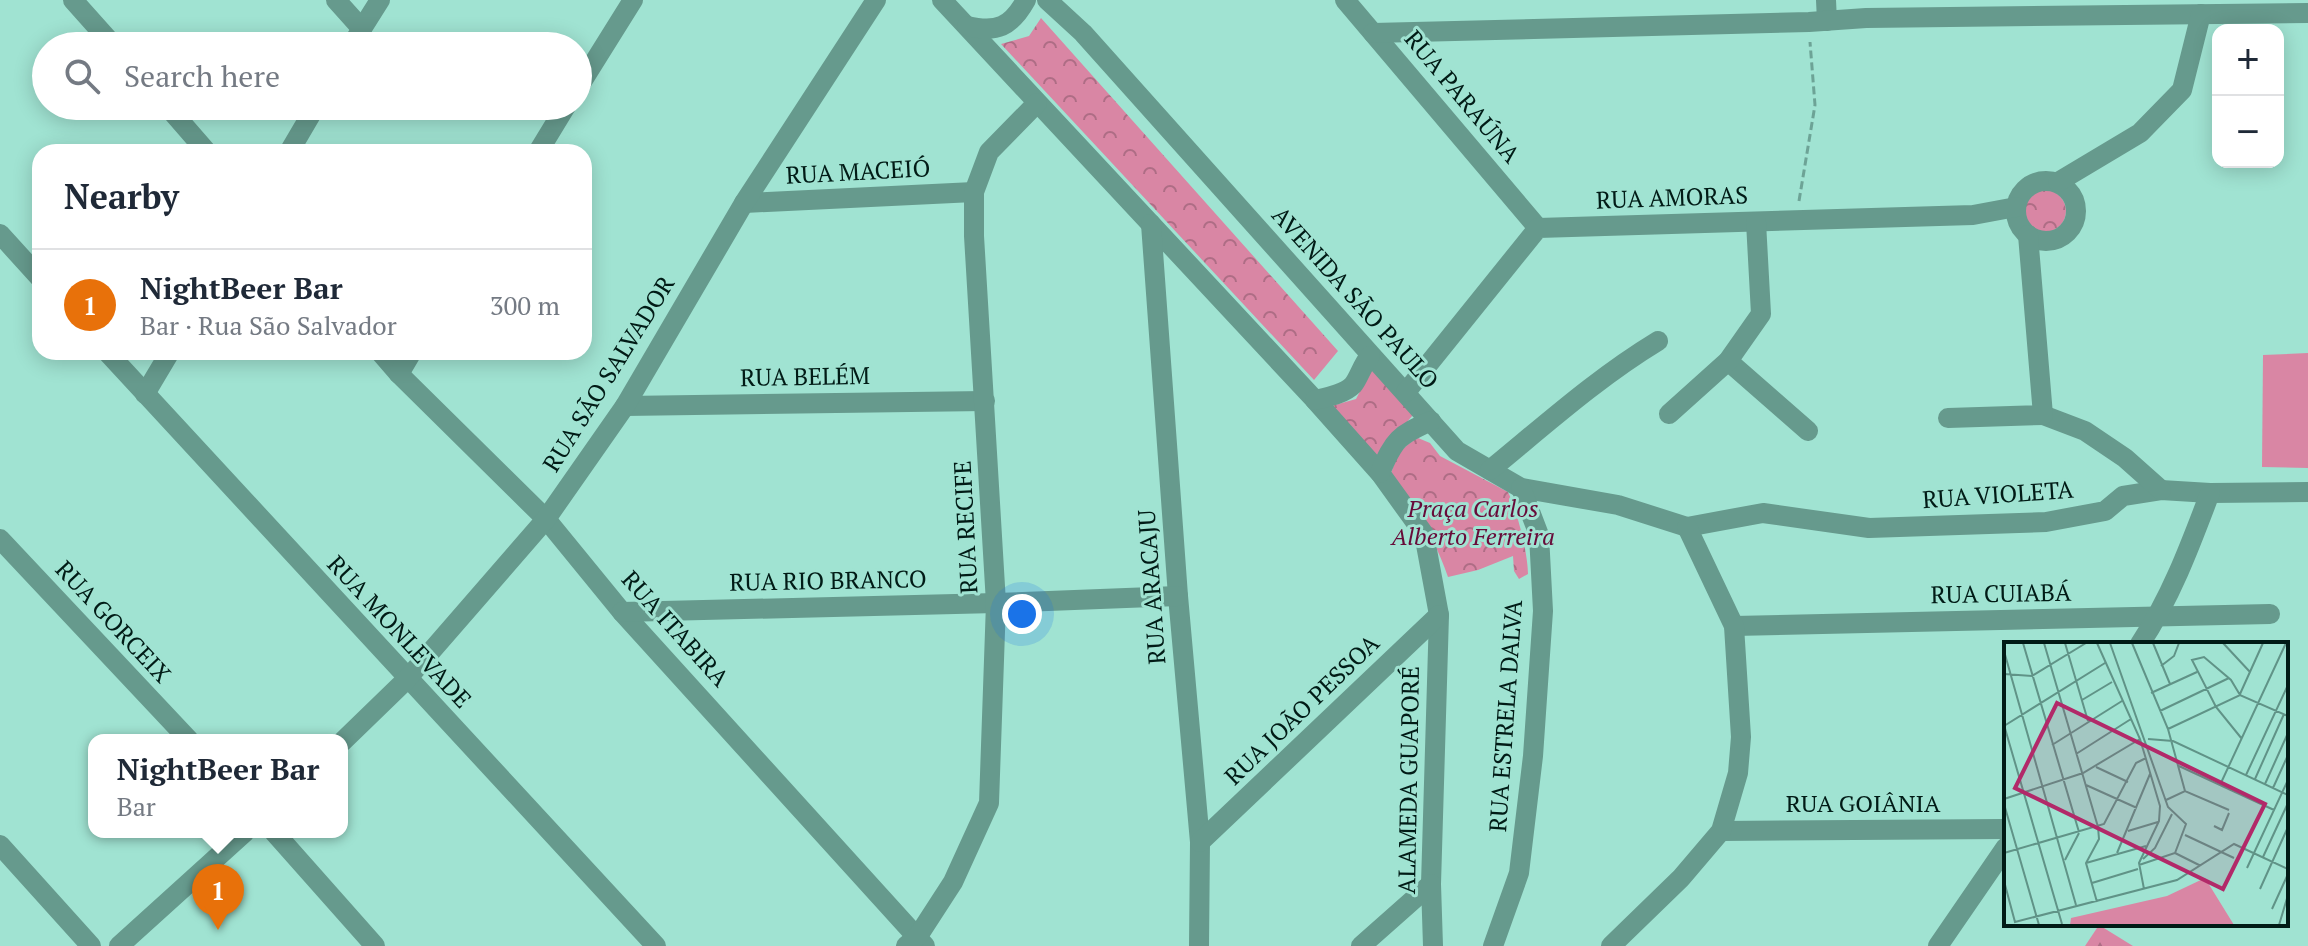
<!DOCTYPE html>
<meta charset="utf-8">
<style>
:root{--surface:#fff;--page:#f6f6f7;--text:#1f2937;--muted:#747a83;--line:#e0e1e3;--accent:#0b8043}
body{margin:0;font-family:"PT Serif",serif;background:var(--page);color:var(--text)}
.controls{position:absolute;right:24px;top:24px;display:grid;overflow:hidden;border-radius:16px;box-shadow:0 4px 20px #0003}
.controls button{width:72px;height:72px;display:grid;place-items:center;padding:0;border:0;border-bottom:2px solid var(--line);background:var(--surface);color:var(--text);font:40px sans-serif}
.you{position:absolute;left:1022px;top:614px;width:28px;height:28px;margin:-20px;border:6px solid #fff;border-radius:50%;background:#1a73e8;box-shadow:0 0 0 12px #1a73e833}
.badge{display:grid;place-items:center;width:52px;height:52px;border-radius:50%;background:var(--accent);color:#fff;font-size:26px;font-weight:700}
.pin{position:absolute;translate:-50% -66px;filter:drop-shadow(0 2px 4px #0008)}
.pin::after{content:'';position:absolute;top:42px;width:28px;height:24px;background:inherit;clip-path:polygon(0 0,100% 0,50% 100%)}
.popup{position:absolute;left:88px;top:734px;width:260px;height:104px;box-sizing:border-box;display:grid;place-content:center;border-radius:16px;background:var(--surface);filter:drop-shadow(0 2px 6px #0005);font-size:26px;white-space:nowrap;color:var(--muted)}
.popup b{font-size:30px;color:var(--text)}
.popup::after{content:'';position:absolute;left:50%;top:100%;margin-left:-16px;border:16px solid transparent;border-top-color:var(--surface)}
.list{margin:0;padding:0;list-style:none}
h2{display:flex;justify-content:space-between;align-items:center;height:104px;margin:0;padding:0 32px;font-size:34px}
h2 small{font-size:26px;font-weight:400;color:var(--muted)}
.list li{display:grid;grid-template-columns:52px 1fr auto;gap:24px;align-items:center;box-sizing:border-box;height:112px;padding:0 32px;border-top:2px solid var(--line)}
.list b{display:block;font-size:30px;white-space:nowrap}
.list p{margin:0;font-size:26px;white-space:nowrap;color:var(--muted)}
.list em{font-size:26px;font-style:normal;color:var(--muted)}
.icon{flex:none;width:44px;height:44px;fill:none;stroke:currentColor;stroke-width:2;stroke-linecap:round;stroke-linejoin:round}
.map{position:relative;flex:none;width:2308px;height:946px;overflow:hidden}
.search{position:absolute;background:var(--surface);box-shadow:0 4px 20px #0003;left:32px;top:32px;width:560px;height:88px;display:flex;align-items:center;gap:20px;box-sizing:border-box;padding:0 28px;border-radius:44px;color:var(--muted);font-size:30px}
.panel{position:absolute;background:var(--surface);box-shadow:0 4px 20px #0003;left:32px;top:144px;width:560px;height:216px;border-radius:24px}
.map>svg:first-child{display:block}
.forest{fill:url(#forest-firs)}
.park{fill:url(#park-crowns)}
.pitch{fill:#d986a4}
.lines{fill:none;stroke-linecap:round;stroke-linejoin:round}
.path{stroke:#6da396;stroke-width:3;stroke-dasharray:8 4;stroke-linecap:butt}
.minor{stroke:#669a8d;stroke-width:20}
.labels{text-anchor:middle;stroke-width:6;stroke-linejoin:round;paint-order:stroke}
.street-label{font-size:24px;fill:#011b16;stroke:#a0e3d2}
.park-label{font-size:24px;font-style:italic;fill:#670b39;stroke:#a0e3d2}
.inset-road{fill:none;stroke:#609387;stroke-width:2}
.view{fill:#b22969;fill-opacity:0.15;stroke:#b22969;stroke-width:4}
.inset-edge{fill:none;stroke:#011b16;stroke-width:4}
</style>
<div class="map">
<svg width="2308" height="946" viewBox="0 0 2308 946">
<defs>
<pattern id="forest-firs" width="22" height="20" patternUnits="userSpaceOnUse" patternTransform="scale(2)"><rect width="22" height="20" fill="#d986a4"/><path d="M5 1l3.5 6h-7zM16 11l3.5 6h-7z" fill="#ae6d85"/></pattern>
<pattern id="park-crowns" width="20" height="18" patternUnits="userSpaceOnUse" patternTransform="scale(2)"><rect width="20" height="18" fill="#d986a4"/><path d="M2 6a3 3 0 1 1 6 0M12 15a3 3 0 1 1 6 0" fill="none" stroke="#ae6d85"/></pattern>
</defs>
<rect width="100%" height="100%" fill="#a0e3d2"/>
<path class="forest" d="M2099,925L2133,946H2085Z"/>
<g class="park">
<path d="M1041,18L1338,351L1314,380L1001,44L1029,36Z"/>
<circle cx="2045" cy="211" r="21"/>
<path d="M1372,368L1413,415L1376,458L1328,407L1356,399Z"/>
<path d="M1418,438L1430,443L1440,456L1508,492C1517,510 1528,554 1528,574L1519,579L1514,571L1513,556L1478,570L1448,577C1435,538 1415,509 1390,477C1396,457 1400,448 1418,438Z"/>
</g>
<path class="pitch" d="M2308,353V468L2262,467L2263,355Z"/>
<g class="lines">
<path class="path" d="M1799,201L1815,105L1810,42"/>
<g class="minor">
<path d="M73,0L114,46"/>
<path d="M336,0L362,29"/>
<path d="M942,0L1315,400L1380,473L1424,534L1439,615L1431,884L1433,946"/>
<path d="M1047,0L1083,33L1457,451L1521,488L1618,505L1687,527L1763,513L1869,528L2046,522L2105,511L2123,496L2161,490L2210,493L2308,492"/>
<path d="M1345,0L1538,228"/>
<path d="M1826,0L1827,21"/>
<path d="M967,26C997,33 1011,27 1026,0"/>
<path d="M1373,33L1809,22L1866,18L2308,13"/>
<path d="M351,46L380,0"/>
<path d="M578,88L633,0"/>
<path d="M167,106L207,152"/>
<path d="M289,152L316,106"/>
<path d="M538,152L566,106"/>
<circle cx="2046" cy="211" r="30"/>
<path d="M2058,182L2140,133L2182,90L2201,14"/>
<path d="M744,203L974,192"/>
<path d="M1151,224L1178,596L1200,842L1199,946"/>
<path d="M0,234L40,278"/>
<path d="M107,352L656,946"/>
<path d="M380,352L399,374L546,519L622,612L925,946"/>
<path d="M1728,361L1808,431"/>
<path d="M399,374L412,352"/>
<path d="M1406,392L1538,228L1973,215L2016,207"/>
<path d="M145,394L170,352"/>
<path d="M1315,400C1328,397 1344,394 1353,385C1359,378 1362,365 1370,356"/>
<path d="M625,406L985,401"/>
<path d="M1669,414L1728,361L1761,314L1756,222"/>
<path d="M2043,415L2085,431L2125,458L2161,490"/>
<path d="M1948,418L2043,415L2028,235"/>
<path d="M1490,470C1545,425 1597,378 1658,341"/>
<path d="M1380,473C1394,439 1399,435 1431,421"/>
<path d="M0,539L189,740"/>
<path d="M622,612L996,603L1178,596"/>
<path d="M1734,626L2270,614"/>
<path d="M2140,644C2171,597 2190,546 2210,493"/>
<path d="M342,742L407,679L546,519L625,406L744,203L876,0"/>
<path d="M1721,831L2006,829"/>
<path d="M274,832L375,946"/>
<path d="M1200,842L1439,615"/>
<path d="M0,845L91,946"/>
<path d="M119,946L245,832"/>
<path d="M906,946L918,936L953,882L989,803L996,603L974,236V192L989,152L1037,103"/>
<path d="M1361,946L1431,884"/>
<path d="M1493,946L1519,873L1533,756L1543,611L1539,535L1521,488"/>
<path d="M1611,946L1681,878L1721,831L1738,773L1741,737L1734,626L1687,527"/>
<path d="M1938,946L2006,847"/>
</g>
</g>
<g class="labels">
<g class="street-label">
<text transform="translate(1462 97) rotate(50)" y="8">RUA PARAÚNA</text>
<text transform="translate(858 172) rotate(-3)" y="8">RUA MACEIÓ</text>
<text transform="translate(1672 198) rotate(-2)" y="8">RUA AMORAS</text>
<text transform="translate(1355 298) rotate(48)" y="8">AVENIDA SÃO PAULO</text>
<text transform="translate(609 374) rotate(-58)" y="8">RUA SÃO SALVADOR</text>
<text transform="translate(805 377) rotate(-1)" y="8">RUA BELÉM</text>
<text transform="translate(1998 495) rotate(-4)" y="8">RUA VIOLETA</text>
<text transform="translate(966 527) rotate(-93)" y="8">RUA RECIFE</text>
<text transform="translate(828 581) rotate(-1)" y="8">RUA RIO BRANCO</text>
<text transform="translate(1152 587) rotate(-94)" y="8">RUA ARACAJU</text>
<text transform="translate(2001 594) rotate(-1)" y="8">RUA CUIABÁ</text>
<text transform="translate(113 622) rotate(47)" y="8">RUA GORCEIX</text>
<text transform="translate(675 629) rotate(48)" y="8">RUA ITABIRA</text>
<text transform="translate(399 632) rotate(47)" y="8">RUA MONLEVADE</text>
<text transform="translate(1302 710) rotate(-44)" y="8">RUA JOÃO PESSOA</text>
<text transform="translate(1506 716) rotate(-86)" y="8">RUA ESTRELA DALVA</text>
<text transform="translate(1409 780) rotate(-89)" y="8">ALAMEDA GUAPORÉ</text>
<text x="1863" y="812">RUA GOIÂNIA</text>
</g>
<g class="park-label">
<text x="1473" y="517">Praça Carlos<tspan x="1473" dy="28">Alberto Ferreira</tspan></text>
</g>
</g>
<g transform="translate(2004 642)">
<rect width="284" height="284" fill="#a0e3d2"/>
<path d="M201,236L230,283H66L67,276L163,254Z" fill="#d986a4"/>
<path class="inset-road" d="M19,1L75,190M40,1L94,185L95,197L82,221L93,260M61,1L84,79M93,1L136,97L156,164L155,179L135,221L140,247M106,1L164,165L182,182L171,211L135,223M128,1L164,87L181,149M149,1L166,42M219,1L246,30M0,9L72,263M157,24L170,14L175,1M0,32L28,34L82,1M147,51L193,30M236,52L259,1M236,53L227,38L200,15L188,18L212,65L238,97M78,58L108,40M156,69L225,36M0,83L58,282M0,84L101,21M164,87L236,53L284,74M144,97L169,99L284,153M48,103L118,59M72,112L127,77M175,124L270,168M92,125L124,140M242,133L284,43M251,137L280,72M261,142L284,91M82,143L133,166M216,143L282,1M269,146L284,113M0,157L79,131L136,97M162,158L181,149L225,168M0,162L35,283M210,184L218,188L225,171M124,189L154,180M181,193L230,216M0,211L100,182L132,121L142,116M113,211L146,132M171,211L197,224M259,215L284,161M139,217L151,206L168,172M61,218L75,191M82,221L142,204M243,226L284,138M0,239L11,280L173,238L230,202L284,227M88,241L134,227M256,247L284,185M268,267L284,232M275,283L284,253"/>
<path class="view" d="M53,61L261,162L219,247L11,146Z"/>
<rect width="284" height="284" class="inset-edge"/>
</g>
</svg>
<div class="controls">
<button>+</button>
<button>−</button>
</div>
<div class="you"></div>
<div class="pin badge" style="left:218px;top:930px;background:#e8710a">1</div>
<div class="popup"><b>NightBeer Bar</b>Bar</div>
<div class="search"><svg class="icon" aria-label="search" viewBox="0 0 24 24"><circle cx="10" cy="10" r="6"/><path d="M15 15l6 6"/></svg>Search here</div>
<section class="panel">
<h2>Nearby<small></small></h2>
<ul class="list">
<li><span class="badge" style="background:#e8710a">1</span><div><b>NightBeer Bar</b><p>Bar · Rua São Salvador</p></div><em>300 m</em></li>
</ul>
</section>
</div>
